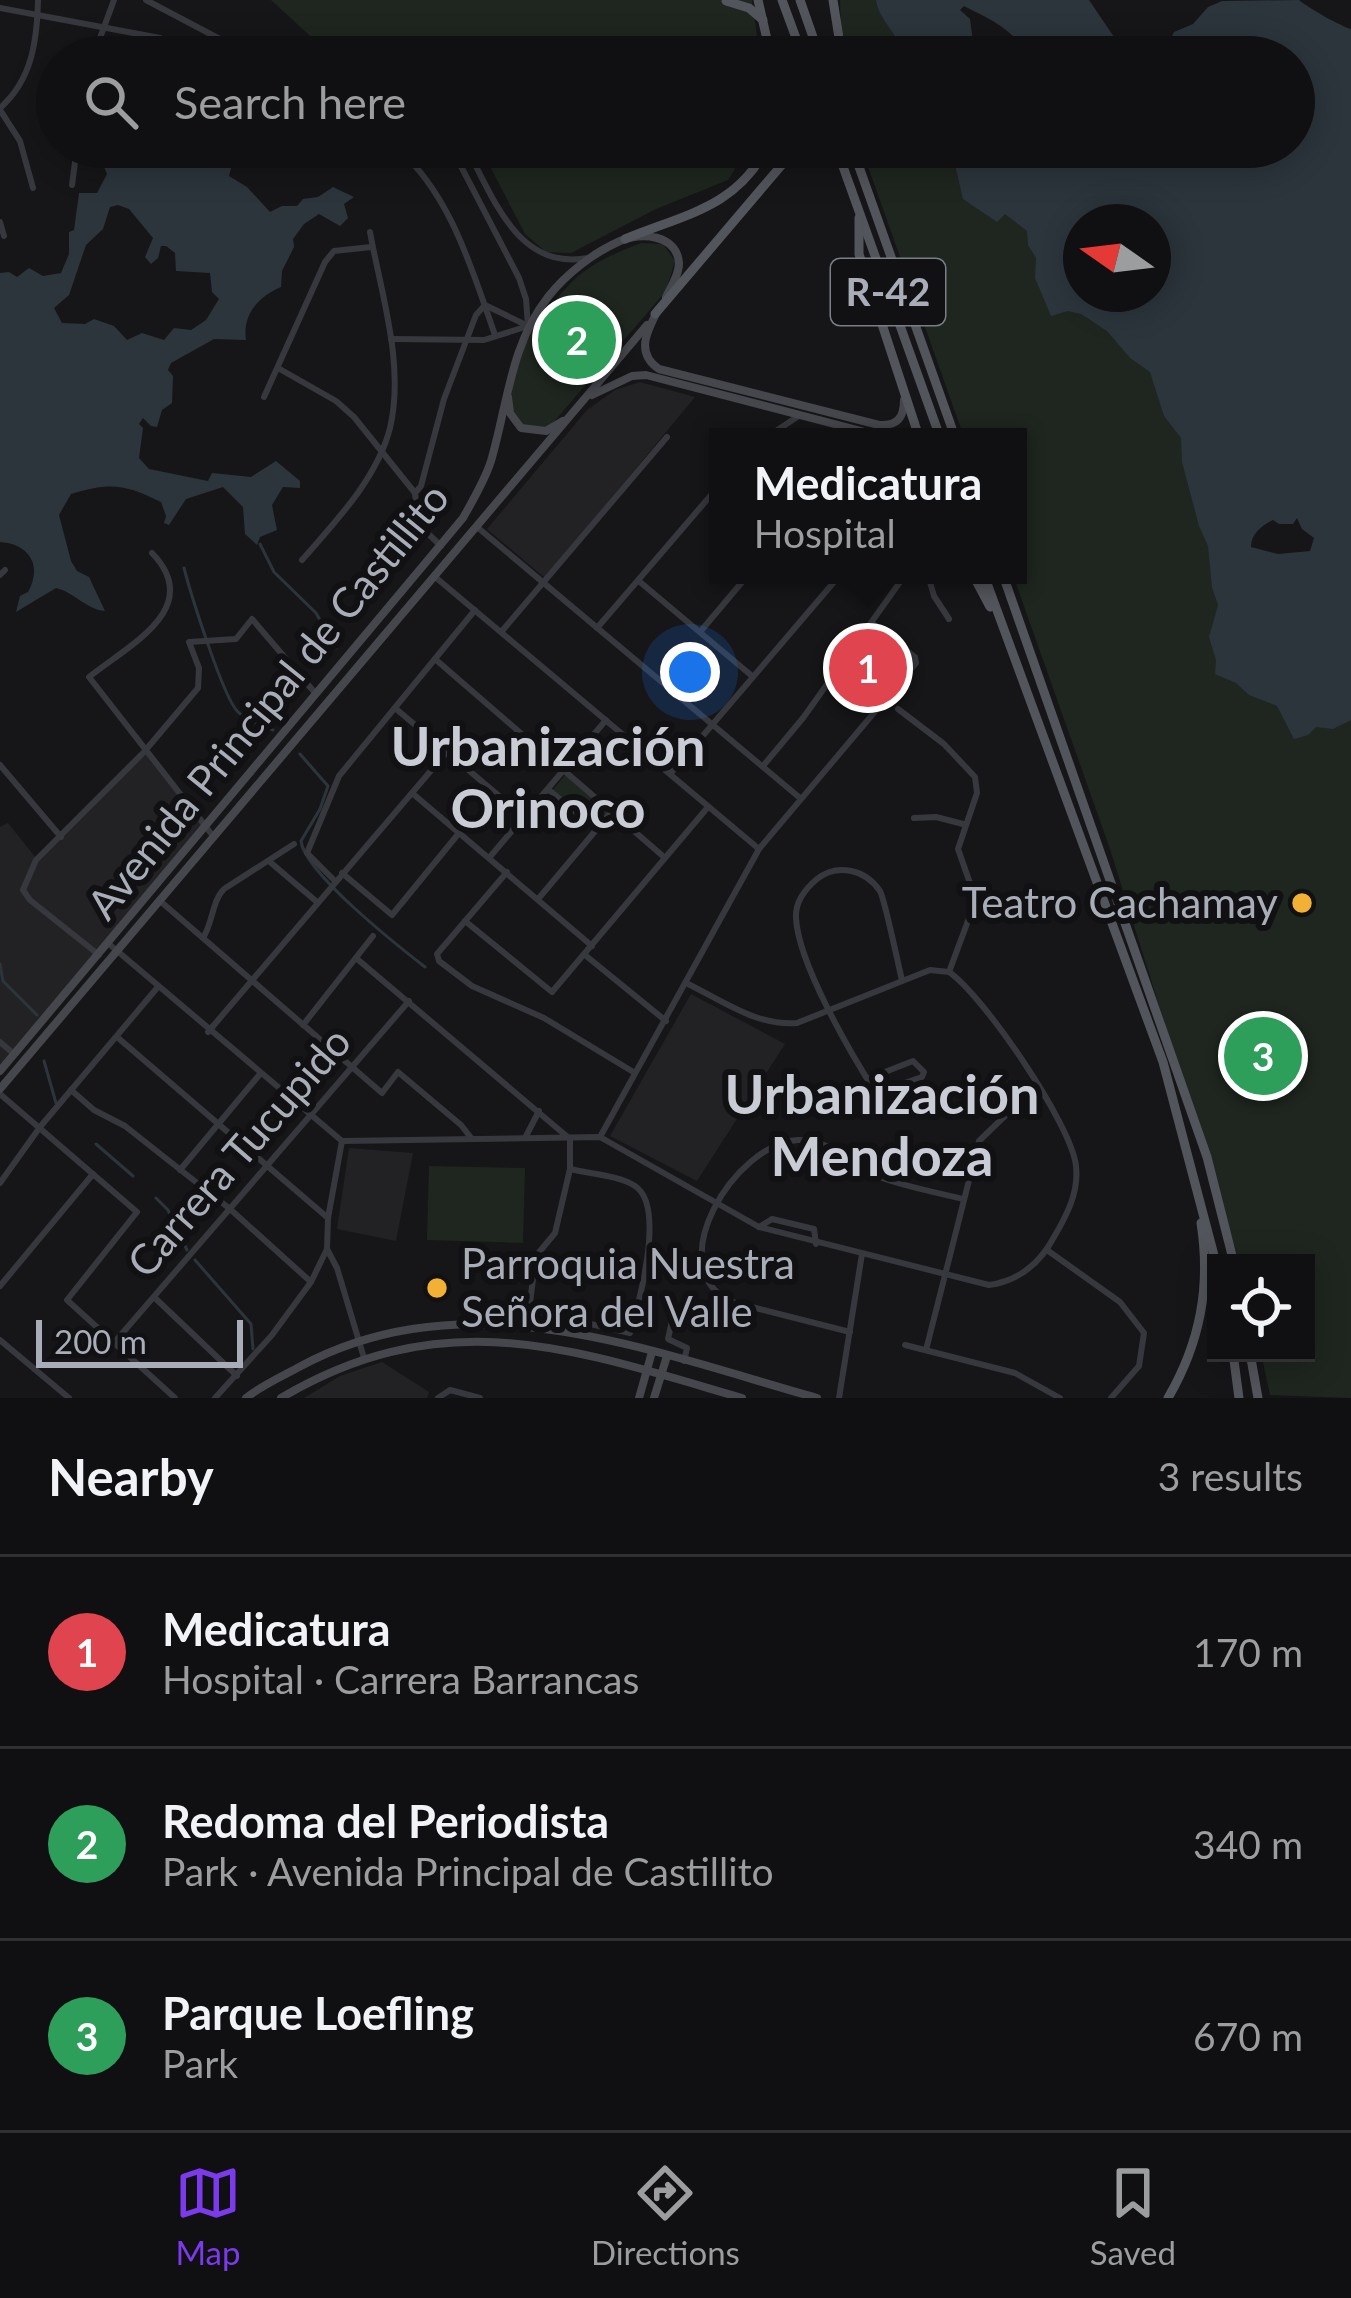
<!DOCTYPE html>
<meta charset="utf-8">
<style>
:root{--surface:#101012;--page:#19191b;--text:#f1f3f6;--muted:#9c9d9f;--line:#303032;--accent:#7c3aed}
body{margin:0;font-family:Lato,sans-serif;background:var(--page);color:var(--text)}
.controls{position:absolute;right:36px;bottom:36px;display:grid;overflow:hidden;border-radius:0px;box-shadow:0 6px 30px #0003}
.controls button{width:108px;height:108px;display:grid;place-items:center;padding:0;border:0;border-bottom:3px solid var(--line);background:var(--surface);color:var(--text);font:60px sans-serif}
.compass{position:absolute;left:1063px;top:204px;width:108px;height:108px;border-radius:50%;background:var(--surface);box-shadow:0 6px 30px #0003;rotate:284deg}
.scale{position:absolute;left:36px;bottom:30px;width:207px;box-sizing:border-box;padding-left:12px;border:6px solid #a8adb8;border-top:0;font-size:33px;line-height:42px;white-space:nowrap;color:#a8adb8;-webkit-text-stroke:9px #111113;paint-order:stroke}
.you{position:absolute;left:690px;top:672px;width:42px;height:42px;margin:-30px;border:9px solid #fff;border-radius:50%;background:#1a73e8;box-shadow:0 0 0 18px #1a73e833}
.badge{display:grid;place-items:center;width:78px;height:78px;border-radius:50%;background:var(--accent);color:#fff;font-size:39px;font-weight:700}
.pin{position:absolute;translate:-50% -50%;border:6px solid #fff;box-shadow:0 3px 12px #0006}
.popup{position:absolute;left:709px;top:428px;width:318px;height:156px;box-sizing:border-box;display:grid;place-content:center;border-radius:0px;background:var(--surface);filter:drop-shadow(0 3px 9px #0005);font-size:39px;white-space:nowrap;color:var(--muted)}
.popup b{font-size:45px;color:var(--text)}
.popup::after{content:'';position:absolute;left:50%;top:100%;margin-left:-24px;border:24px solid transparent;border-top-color:var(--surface)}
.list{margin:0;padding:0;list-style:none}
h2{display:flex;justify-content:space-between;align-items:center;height:156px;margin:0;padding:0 48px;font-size:51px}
h2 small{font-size:39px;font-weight:400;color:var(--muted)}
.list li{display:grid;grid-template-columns:78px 1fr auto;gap:36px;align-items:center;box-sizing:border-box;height:192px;padding:0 48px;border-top:3px solid var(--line)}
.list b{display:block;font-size:45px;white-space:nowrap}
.list p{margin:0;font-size:39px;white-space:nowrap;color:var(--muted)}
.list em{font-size:39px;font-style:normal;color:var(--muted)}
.icon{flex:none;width:66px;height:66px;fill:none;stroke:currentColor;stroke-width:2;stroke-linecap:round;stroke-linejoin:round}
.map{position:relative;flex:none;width:1351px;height:1398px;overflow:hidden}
.search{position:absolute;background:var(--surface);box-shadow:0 6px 30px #0003;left:36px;right:36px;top:36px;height:132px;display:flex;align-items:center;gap:30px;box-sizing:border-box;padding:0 42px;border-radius:66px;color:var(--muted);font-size:45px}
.sheet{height:732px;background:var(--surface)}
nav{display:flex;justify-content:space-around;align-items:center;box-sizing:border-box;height:168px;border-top:3px solid var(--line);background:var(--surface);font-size:33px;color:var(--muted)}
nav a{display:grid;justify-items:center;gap:6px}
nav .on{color:var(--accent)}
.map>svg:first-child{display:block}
.built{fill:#222225}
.green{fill:#1e261f}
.water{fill:#2c353c;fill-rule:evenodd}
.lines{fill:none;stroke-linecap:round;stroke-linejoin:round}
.stream{stroke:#2c353c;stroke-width:3}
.street{stroke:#37383d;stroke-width:6}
.secondary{stroke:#45474d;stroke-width:8}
.primary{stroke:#53555c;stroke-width:9}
.poi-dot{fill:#f2b134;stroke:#111113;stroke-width:4.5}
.labels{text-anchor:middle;stroke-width:12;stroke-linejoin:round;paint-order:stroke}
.shield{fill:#111113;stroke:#7b7e86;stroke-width:3}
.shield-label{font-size:39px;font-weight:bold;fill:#a8adb8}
.street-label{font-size:42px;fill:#a8adb8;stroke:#111113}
.poi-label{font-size:42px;fill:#a8adb8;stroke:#111113;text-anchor:end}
.district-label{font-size:54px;font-weight:bold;fill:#c9ccd4;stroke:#111113}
</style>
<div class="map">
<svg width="1351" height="1398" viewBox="0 0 1351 1398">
<rect width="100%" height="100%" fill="#161618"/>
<g class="built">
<path d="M640,382L695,397L545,578L487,529L587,410L615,390Z"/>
<path d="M144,749L209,824L0,1072V827L8,823L36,858Z"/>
<path d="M691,994L785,1044L697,1181L610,1136Z"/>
<path d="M349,1148L413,1153L396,1241L337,1229Z"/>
<path d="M382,1362L429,1392L427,1398H304L340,1376Z"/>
</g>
<g class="green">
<path d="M271,0H752L760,57H333Z"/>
<path d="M840,0H902L926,57H842Z"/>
<path d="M480,147H748L728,180L656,209L571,253L546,252L525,234Z"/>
<path d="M861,147H985L1031,215L1087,318L1169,364L1245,653L1351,712V1398L1270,1395L1261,1353H1306V1263H1240L1110,849L1013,575H1018V437H964Z"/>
<path d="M641,243L663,244L675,261L666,291L546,431H529C525,427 519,424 515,418C489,380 553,296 582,273C600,259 621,251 641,243Z"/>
<path d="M566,774L609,811L597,826L552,791Z"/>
<path d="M429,1166L525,1168L523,1243L427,1240Z"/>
</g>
<g class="water">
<path d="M876,0H1089L1114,37L1128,49L1168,44L1174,32L1193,24L1208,7L1222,1L1299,0C1307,7 1342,27 1351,29V720L1333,729L1316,727L1308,735L1294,739L1277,706L1249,695L1236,683L1215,674L1216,660L1209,637L1218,605L1212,587L1208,546L1199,526L1182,462L1181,438L1164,416L1150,372L1130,358L1107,331L1081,314L1068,311L1051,316L1035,278L1036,258L1028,245L1027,231L1005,214L997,222L963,199L951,147H1294V57H1248L1245,52L1217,45L1193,57H1018L1021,46C1008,26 985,17 964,6L960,10L970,19L975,57H904C900,35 879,21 876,0ZM1153,222V294H1081V222ZM1297,518L1302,529L1314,538L1310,551L1278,554L1251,547C1251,534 1261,526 1273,520L1279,524H1293Z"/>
<path d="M187,147L196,152L200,147H243L234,156L229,176L247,187L270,212L282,206H297L303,199L318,197L333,187L354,197L344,204L348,218L340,226L319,214L304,224L293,239L294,247L282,271L281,287C260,296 242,313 246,340L214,339L171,363L168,370L173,376L172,403L162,410L157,427L151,426L143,418L139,424L143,428L139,458L149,469L208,481L212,473L251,477L276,461L300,481V488L283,487L272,505L277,530L260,537L257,545L245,534L243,507L223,487L186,499L169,525L164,523L166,516L161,502C125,484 110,482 71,494L59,515L71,561L77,571L89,577L105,611C87,610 74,592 56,588L16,612L20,596L28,592C43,565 29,544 0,542V273L9,272L17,277L29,268L43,276L61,273L69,254V232L74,230L79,193H97L107,174L104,167L108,147ZM118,205L129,209L153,238L145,257L151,264L158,258L161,246H166L175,253L176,271L210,273L212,292L219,299L206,320L191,330L174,328L164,340L142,333L127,340L114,326L94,319L85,324L62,323L54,308L69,295L86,245L103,229L110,207Z"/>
</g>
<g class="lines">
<g class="stream">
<path d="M260,544L274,572L316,613L336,648"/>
<path d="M184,568C190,591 223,698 238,712C246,720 262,725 273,730"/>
<path d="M300,754L328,786L320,809L301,841C304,872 398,946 425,967"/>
<path d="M0,964L3,981L37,1015"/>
<path d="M44,1061L56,1103"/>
<path d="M96,1144L133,1176"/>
<path d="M156,1198L168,1210L187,1250"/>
<path d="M195,1260L251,1324L253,1349"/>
</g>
<g class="street">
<path d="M146,0L254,57"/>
<path d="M0,8L160,38"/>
<path d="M93,57L114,0"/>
<path d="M0,108C32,80 37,41 38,0"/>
<path d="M0,110L20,141L33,188"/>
<path d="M396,147C451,194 472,270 495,335"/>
<path d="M451,147L519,278L526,299L528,326"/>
<path d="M466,147C494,199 518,271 588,258"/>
<path d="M410,160L433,147"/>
<path d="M72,185L77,147"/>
<path d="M0,222L4,236"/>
<path d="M391,339L484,340L528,326"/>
<path d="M278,368L336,401L354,417L415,493L418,524L441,546"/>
<path d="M264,397L325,262L334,251L371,247"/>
<path d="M767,437L800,415"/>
<path d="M415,493L421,486L444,399L476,315L485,305L528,326"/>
<path d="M477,527L800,798"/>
<path d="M152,553C205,608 129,645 89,677L213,836"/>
<path d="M302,560C335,522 377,479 390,428C405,365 381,293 370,232"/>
<path d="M0,575L5,570"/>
<path d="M928,575L934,596L949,619"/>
<path d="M434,576L759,849"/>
<path d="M640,582L752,676"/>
<path d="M597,628L718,487"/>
<path d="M502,631L667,437"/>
<path d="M700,632L748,575"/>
<path d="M435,659L664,857"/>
<path d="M395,708L524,817"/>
<path d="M898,709L944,744L975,777L977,793L958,849L971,886L972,910L949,972"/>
<path d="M0,765L61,837"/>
<path d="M763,766L803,718L905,575"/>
<path d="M671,773L840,575"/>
<path d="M549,790L596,829"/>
<path d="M412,793L592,946"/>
<path d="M914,818L936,817L963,824"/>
<path d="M489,858L606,720"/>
<path d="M270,862L317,902"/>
<path d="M507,872L437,954L439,961L472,986L544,1018L635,1073"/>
<path d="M342,873L392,915L459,833"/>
<path d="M334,880L307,853L339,776L475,610"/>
<path d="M539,898L612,811"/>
<path d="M159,900L382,1093L398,1072L461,1125L472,1139"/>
<path d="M465,921L552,992L708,807"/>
<path d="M203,938C213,922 212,901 224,889L294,844"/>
<path d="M109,944L342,1141"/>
<path d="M99,955L30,900L23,890L36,860L144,752L198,688L199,668L189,642L236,639L252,619L316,694"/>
<path d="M585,955L666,1021"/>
<path d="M356,958L570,1139V1169L555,1233L536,1256L529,1310L630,1333C639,1303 666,1206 635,1186C618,1175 590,1174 570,1169"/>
<path d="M688,984C723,1001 756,1026 797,1023L930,970L949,972"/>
<path d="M303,1025L373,936"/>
<path d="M208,1032L446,753"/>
<path d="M117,1037L328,1218"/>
<path d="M0,1042L14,1054"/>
<path d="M867,1079L913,1061L924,1072L922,1077L876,1093C851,1054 798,963 796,918C795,902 805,889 817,879C837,863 865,869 880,891C885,900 898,964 902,980"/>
<path d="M71,1090L94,1110L125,1126L230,1209L311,1282"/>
<path d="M0,1094L137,1212L67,1300L175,1398"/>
<path d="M600,1137L759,849L916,663L915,657L872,623"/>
<path d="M525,1138L539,1111"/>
<path d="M342,1141L600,1137L759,1227L989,1285C1019,1281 1040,1263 1054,1237C1067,1215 1079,1192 1076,1166C1072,1125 983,995 949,972"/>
<path d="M180,1170L260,1074"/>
<path d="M0,1183L40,1127L157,988"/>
<path d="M759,1227L772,1219L814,1229L816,1244"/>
<path d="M327,1249L337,1268L364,1358"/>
<path d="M1047,1250L1120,1302L1144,1333L1139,1366L1111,1398"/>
<path d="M0,1286L93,1174"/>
<path d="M154,1297L237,1376"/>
<path d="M674,1312L668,1339L687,1348L684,1361"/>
<path d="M850,1332L732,1302C658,1268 735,1143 798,1140C829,1138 855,1167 882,1178C908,1187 937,1193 964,1199"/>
<path d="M0,1340L69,1398"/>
<path d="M113,1344L409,1001"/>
<path d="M905,1345L1015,1373L1060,1398"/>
<path d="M926,1350L979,1141L1008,1113L1043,1095"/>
<path d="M215,1398L272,1335L311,1282L327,1249L328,1218L342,1141"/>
<path d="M438,1398L450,1390L480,1398"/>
<path d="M839,1398L862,1254"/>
</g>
<g class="secondary">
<path d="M658,310C647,331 635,353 659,369L879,425C898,426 904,417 904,400"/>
<path d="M592,395L632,376L646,375L884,437"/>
<path d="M508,397L510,413L521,428L546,431L563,421"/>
<path d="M0,1071L463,518C473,500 485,480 491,461C508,403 510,346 548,297C566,274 593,253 620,241C640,232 677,234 679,263C679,275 671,287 666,297"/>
<path d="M0,1089L647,325"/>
<path d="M246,1398C262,1385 283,1376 301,1366C468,1277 649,1351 817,1398"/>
<path d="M281,1398C446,1301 573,1349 742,1398"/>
<path d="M639,1398L652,1352"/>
<path d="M654,1398L667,1356"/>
</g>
<g class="primary">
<path d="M758,0L771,57"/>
<path d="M782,0L803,57"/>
<path d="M800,0L820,57"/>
<path d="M833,0L842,57"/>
<path d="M726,1L749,8L763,20"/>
<path d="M836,147L940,437"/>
<path d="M852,147L955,437"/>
<path d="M859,218V254L919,437"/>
<path d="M625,239C682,215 737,208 767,147"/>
<path d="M655,314L797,147"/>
<path d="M973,575L990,607"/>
<path d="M984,575L1163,1062L1216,1263"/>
<path d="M1003,575L1207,1157L1234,1263"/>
<path d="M1233,1353L1239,1398"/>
<path d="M1250,1353L1258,1398"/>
<path d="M1168,1398C1200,1343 1211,1287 1201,1223"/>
</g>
</g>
<g class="poi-dot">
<circle cx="1302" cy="903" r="12"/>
<circle cx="437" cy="1288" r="12"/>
</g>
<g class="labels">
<rect class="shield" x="831" y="259" width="114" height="66" rx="9"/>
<g class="shield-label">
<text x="888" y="306">R-42</text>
</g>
<g class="street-label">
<text transform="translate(268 701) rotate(-51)" y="15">Avenida Principal de Castillito</text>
<text transform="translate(239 1152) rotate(-49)" y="15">Carrera Tucupido</text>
</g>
<g class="poi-label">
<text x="1278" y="918">Teatro Cachamay</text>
<text x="461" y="1279" text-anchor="start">Parroquia Nuestra<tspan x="461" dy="48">Señora del Valle</tspan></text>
</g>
<g class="district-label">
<text x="548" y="766">Urbanización<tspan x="548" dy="62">Orinoco</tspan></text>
<text x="882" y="1114">Urbanización<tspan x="882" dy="62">Mendoza</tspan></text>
</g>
</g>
</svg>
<div class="controls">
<button><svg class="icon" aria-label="locate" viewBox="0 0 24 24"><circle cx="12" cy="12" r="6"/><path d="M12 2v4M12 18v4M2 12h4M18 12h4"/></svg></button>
</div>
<svg class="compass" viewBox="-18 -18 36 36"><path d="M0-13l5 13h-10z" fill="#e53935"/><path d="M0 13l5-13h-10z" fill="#9c9d9f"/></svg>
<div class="scale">200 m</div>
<div class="you"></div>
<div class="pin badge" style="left:868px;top:668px;background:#e0444e">1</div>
<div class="popup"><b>Medicatura</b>Hospital</div>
<div class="pin badge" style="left:577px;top:340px;background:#2e9e5b">2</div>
<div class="pin badge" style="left:1263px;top:1056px;background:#2e9e5b">3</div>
<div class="search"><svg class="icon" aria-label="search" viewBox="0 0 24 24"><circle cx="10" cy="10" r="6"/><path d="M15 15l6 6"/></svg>Search here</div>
</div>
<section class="sheet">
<h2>Nearby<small>3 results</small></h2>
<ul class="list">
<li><span class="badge" style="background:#e0444e">1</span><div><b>Medicatura</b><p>Hospital · Carrera Barrancas</p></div><em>170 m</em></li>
<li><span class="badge" style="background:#2e9e5b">2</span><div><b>Redoma del Periodista</b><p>Park · Avenida Principal de Castillito</p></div><em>340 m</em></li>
<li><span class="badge" style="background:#2e9e5b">3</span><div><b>Parque Loefling</b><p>Park</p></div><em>670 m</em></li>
</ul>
</section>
<nav>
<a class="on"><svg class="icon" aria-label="map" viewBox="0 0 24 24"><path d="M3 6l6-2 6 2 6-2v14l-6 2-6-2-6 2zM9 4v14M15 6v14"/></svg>Map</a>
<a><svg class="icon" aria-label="directions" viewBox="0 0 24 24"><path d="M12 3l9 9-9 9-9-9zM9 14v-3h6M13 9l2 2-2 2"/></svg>Directions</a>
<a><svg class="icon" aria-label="saved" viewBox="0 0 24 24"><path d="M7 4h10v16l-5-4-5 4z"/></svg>Saved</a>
</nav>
